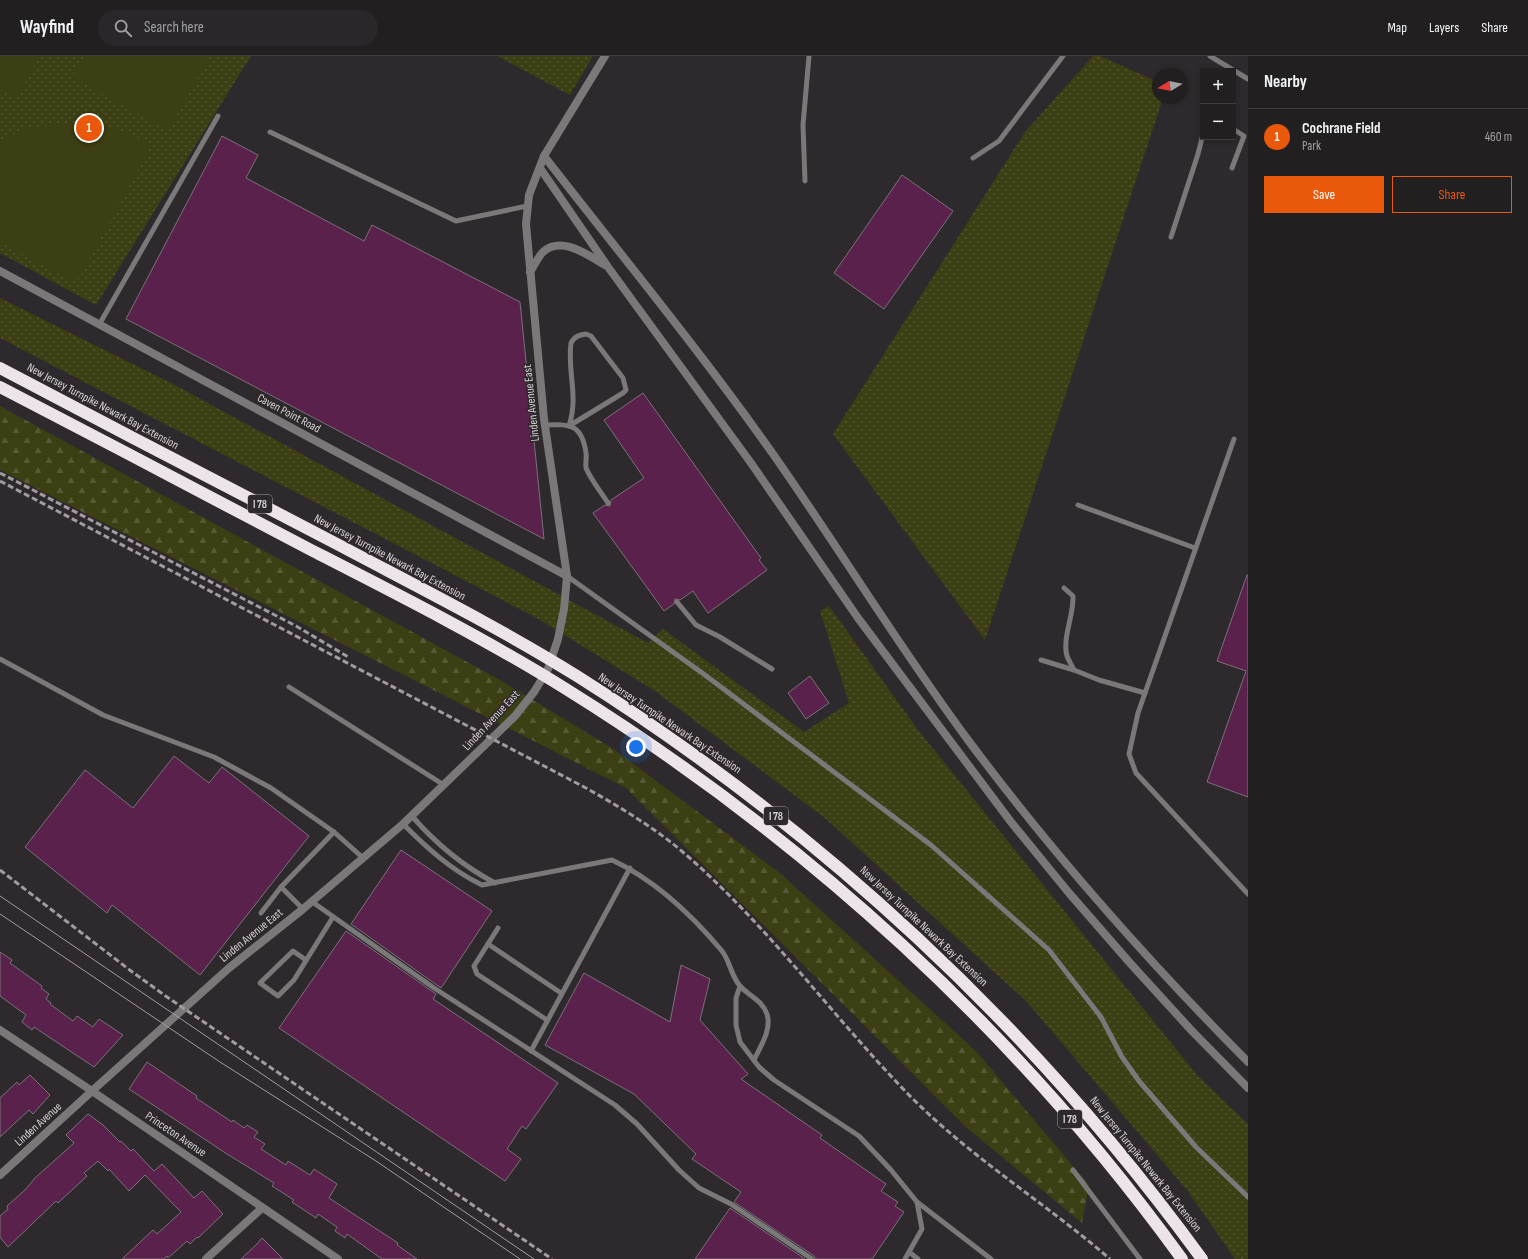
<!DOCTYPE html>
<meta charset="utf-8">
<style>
:root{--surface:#221f21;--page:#2a272a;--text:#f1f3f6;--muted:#a2a2a5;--line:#3f3d3f;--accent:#ea580c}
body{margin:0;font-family:"Sofia Sans Condensed",sans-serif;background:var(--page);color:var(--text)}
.controls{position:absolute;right:12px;top:12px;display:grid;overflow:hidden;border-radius:0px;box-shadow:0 2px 6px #0003}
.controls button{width:36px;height:36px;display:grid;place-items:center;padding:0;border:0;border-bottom:1px solid var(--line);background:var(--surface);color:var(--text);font:20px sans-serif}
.compass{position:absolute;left:1152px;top:12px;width:36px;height:36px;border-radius:50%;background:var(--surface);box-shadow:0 2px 6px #0003;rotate:260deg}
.you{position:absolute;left:636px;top:691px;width:14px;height:14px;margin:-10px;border:3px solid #fff;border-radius:50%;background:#1a73e8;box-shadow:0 0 0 6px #1a73e833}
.badge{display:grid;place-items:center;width:26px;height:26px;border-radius:50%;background:var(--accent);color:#fff;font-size:13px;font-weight:700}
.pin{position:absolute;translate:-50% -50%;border:2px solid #fff;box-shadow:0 1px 4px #0006}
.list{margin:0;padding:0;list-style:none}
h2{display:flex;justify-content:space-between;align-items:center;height:52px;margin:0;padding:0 16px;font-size:17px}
h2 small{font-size:13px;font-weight:400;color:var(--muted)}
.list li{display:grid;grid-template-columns:26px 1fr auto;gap:12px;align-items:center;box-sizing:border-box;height:56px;padding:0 16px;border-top:1px solid var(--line)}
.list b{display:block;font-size:15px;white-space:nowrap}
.list p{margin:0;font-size:13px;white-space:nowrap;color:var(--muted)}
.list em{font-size:13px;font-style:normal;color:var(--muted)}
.actions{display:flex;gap:8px;padding:12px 16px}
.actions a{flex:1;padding:9px 0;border:1px solid var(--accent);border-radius:0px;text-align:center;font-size:14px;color:var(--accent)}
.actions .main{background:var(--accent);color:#fff}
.icon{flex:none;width:22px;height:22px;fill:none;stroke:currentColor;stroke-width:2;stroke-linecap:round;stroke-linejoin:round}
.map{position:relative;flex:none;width:1248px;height:1203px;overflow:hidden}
header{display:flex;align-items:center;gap:24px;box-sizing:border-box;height:56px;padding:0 20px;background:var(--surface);border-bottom:1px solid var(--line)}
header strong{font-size:19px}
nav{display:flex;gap:22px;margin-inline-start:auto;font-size:14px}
.search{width:280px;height:36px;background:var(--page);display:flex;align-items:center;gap:10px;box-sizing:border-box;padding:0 14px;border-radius:22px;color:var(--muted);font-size:15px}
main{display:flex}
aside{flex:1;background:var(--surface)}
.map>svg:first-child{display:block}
.grass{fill:url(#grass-dots)}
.forest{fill:url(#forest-firs)}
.pitch{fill:#3c3e13}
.building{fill:#5a214c;stroke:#797277}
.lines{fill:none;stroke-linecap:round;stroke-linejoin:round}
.service{stroke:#7b787a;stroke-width:5}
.minor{stroke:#7b787a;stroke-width:8}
.tertiary{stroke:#7b787a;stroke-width:8}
.motorway{stroke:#ece4e9;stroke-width:12}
.tram{stroke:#a19c9f;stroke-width:1}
.rail{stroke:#a19c9f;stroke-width:3;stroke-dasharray:6 3;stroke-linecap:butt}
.labels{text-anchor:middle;stroke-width:3;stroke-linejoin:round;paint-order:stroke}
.shield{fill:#2e292c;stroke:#a39fa1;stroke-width:1}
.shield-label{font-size:11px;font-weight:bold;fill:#d5d1d3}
.street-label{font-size:12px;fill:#d5d1d3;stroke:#2e292c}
</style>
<header>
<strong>Wayfind</strong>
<div class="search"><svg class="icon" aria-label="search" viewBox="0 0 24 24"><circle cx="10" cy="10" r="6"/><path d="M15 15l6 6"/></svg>Search here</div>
<nav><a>Map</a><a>Layers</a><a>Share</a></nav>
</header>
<main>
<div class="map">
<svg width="1248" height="1203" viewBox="0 0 1248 1203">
<defs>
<pattern id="grass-dots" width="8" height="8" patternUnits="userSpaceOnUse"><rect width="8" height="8" fill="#3c3e13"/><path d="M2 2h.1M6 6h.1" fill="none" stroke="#575934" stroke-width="1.8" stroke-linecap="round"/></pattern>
<pattern id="forest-firs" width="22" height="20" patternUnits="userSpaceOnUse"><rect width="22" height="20" fill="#3c3e13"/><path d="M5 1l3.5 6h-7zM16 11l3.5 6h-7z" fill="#575934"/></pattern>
</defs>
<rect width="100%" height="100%" fill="#2e292c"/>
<g class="grass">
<path d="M0,0H251L96,249L0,197Z"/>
<path d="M497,0H593L570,39Z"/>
<path d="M1093,0H1100L1158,26V42H1163L985,584L833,378L1025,76Z"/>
<path d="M0,242L175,329L648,587L663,573L804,676L849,647L820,555L829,550L918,674L1197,1019L1248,1068V1203H1235L1187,1134L1027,946L826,763L655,635L535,561L0,282Z"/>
</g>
<path class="forest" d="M0,350L500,624L615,694L781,818L976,995L1089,1129L1082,1167L968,1073L626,732L0,414Z"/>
<g class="pitch">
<path d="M0,0H39L24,29L15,40H10L0,33Z"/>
<path d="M84,0H210L168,75L72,21Z"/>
<path d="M59,68L105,71L131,78L151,90L80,221L73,224L66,222L0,186V88L22,73Z"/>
</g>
<g class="building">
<path d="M222,80L258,99L246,122L364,185L372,169L520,246L544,483L126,263Z"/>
<path d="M902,119L953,155L884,253L834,217Z"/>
<path d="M643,337L761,502L759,504L767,514L708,557L693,535L680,544L675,543L674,548L664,555L593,457L605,449L610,450L611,444L644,422L604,364Z"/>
<path d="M1247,519H1248V741L1207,726L1246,615L1217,605Z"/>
<path d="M810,620L829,647L806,663L788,637Z"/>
<path d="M174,700L209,727L222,711L309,780L200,919L112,849L107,857L25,791L85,714L133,752Z"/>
<path d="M401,794L492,855L441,932L351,868Z"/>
<path d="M346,875L436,938L433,943L558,1027L526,1073L522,1070L507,1093L521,1103L505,1125L279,972Z"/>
<path d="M0,896L12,904L10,907L42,930L41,932L49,938L46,943L51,947L50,948L73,965L77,960L93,971L99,963L123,979L94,1011L34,971L32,974L22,966L26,959L0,940Z"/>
<path d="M681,909L710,923L700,964L748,1018L741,1023L822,1079L820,1082L886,1128L881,1135L898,1146L895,1150L904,1156L872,1203H816L814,1200L734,1146L741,1136L692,1103L696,1098L634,1038L545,989L584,917L670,966Z"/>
<path d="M147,1006L197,1040L196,1042L232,1066L233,1064L244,1072L247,1069L258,1076L254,1081L265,1088L261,1093L286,1109L288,1105L310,1119L314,1113L337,1128L329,1142L398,1187L397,1189L417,1203H382L347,1178L345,1182L335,1175L337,1171L318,1158L316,1162L292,1146L294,1144L272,1130L274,1127L227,1098L129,1033Z"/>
<path d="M30,1019L50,1039L33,1058L29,1054L0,1081V1042L17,1026L19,1029Z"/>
<path d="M88,1058L103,1069L120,1086L121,1085L131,1095L133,1093L154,1115L162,1108L194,1142L202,1135L223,1158L198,1182L197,1181L190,1188L187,1185L168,1202L167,1200L164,1203H122L153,1174L157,1178L181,1156L145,1119L129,1135L109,1113L108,1115L98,1105L84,1117L87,1120L58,1147L56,1145L8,1191L0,1181V1160L8,1153L7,1150L25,1134L35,1122L74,1087L66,1079Z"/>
<path d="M730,1152L805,1203H695Z"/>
<path d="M262,1182L283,1203H241L256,1189Z"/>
</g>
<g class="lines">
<g class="service">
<path d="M1210,0L1248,23"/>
<path d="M270,76L456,165L527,150"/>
<path d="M973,102L999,85L1063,0"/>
<path d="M1232,112L1244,80L1233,73"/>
<path d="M805,125L803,69L809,0"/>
<path d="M1171,181L1198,98L1203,78"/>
<path d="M99,269L218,60"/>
<path d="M586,278L591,280L623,322L626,334L623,337L569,370C579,339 567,316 571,287C575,280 579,279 586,278Z"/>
<path d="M545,369C570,368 582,368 586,397C587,402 585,408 586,412C591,424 601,436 608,447"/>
<path d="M1234,383L1138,657L1129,698L1136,717L1248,838"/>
<path d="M1078,449L1195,492"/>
<path d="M567,520L705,619L931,789L1049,894L1101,961L1122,1001L1139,1025L1196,1091L1248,1141"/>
<path d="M1064,532L1073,540C1074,559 1062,582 1067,600C1069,605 1072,610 1074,614L1099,624L1145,637"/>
<path d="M677,546L696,569L720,581L772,613"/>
<path d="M0,603L103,659L214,701L271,732L334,776L362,801"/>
<path d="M1041,604L1074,614"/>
<path d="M289,631L444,729"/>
<path d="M411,759C435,787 463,810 495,827"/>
<path d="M403,768C427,792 451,814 482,829L612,804C655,824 691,858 722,895C730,905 731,920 740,930C749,940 762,944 767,958C772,974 760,991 754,1004"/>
<path d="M281,831L303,853"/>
<path d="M311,845L434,932L615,1049L637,1068L679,1114L699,1132L731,1148L812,1203"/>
<path d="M261,857L281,831L334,776"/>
<path d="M498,872L474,910L477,918L547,964"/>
<path d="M488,888L561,937"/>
<path d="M306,904L293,895L260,927L278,940L294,924L333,861"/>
<path d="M740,930L736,942V969L740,986L759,1011L774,1024L859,1080L891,1114L917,1146L922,1173L905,1203"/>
<path d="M531,995L630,812"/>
<path d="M1073,1114L1140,1203"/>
<path d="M917,1146L991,1203"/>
<path d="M909,1196L918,1203"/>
</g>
<g class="minor">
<path d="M544,100L605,0"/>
<path d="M0,1119L92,1035L338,1203"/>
<path d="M206,1203L262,1152"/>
</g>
<g class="tertiary">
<path d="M540,112L608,211L751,407L858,562L1011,766L1069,837L1130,907L1192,975L1248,1032"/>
<path d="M0,215L567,520"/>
<path d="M530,216C534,210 538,201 543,196C562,179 589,200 605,209"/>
<path d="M0,974L92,1035L229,912L303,853L403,768L515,660L534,636L548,613L558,583L564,553L567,520L544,363L526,168L529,139L544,100C621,199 701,296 773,398C839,492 899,591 968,684C1053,798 1148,905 1248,1006"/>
</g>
<g class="motorway">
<path d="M0,312C112,371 225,430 337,488C418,531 500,572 577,620C820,773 1033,971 1202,1203"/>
<path d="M0,331C104,385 207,439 311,494C397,538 484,582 566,633C804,781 1018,976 1182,1203"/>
</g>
<g class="tram">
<path d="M0,840L534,1203"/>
<path d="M0,858L220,1006L376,1105L520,1203"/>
</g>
<g class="rail">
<path d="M0,417L296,570L350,602"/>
<path d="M0,425L586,732C618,750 650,769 678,792C765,865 830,958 909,1039C970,1101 1044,1146 1110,1203"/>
<path d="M0,814L131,915L167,941L552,1203"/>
</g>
</g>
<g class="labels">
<g class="shield">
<rect x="248" y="439" width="24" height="18" rx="3"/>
<rect x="764" y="751" width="24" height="18" rx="3"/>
<rect x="1058" y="1054" width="24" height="18" rx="3"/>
</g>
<g class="shield-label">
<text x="260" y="452">I 78</text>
<text x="776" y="764">I 78</text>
<text x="1070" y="1067">I 78</text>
</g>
<g class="street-label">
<text transform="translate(531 347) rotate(-96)" y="4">Linden Avenue East</text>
<text transform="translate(103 350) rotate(28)" y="4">New Jersey Turnpike Newark Bay Extension</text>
<text transform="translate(289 357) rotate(28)" y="4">Caven Point Road</text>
<text transform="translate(390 501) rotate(28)" y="4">New Jersey Turnpike Newark Bay Extension</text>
<text transform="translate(491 664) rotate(-47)" y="4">Linden Avenue East</text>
<text transform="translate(670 667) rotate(34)" y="4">New Jersey Turnpike Newark Bay Extension</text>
<text transform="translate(924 870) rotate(43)" y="4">New Jersey Turnpike Newark Bay Extension</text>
<text transform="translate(251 879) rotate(-39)" y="4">Linden Avenue East</text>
<text transform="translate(38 1068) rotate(-42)" y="4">Linden Avenue</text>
<text transform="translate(176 1078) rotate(34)" y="4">Princeton Avenue</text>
<text transform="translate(1146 1108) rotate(51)" y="4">New Jersey Turnpike Newark Bay Extension</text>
</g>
</g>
</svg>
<div class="controls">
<button>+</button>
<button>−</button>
</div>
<svg class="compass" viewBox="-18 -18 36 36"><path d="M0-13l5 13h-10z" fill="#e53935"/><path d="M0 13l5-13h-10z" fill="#a2a2a5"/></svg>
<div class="you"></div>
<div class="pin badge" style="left:89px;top:72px">1</div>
</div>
<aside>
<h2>Nearby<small></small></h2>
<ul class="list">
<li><span class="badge">1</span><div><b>Cochrane Field</b><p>Park</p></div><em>460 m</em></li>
</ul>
<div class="actions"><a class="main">Save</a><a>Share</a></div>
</aside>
</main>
